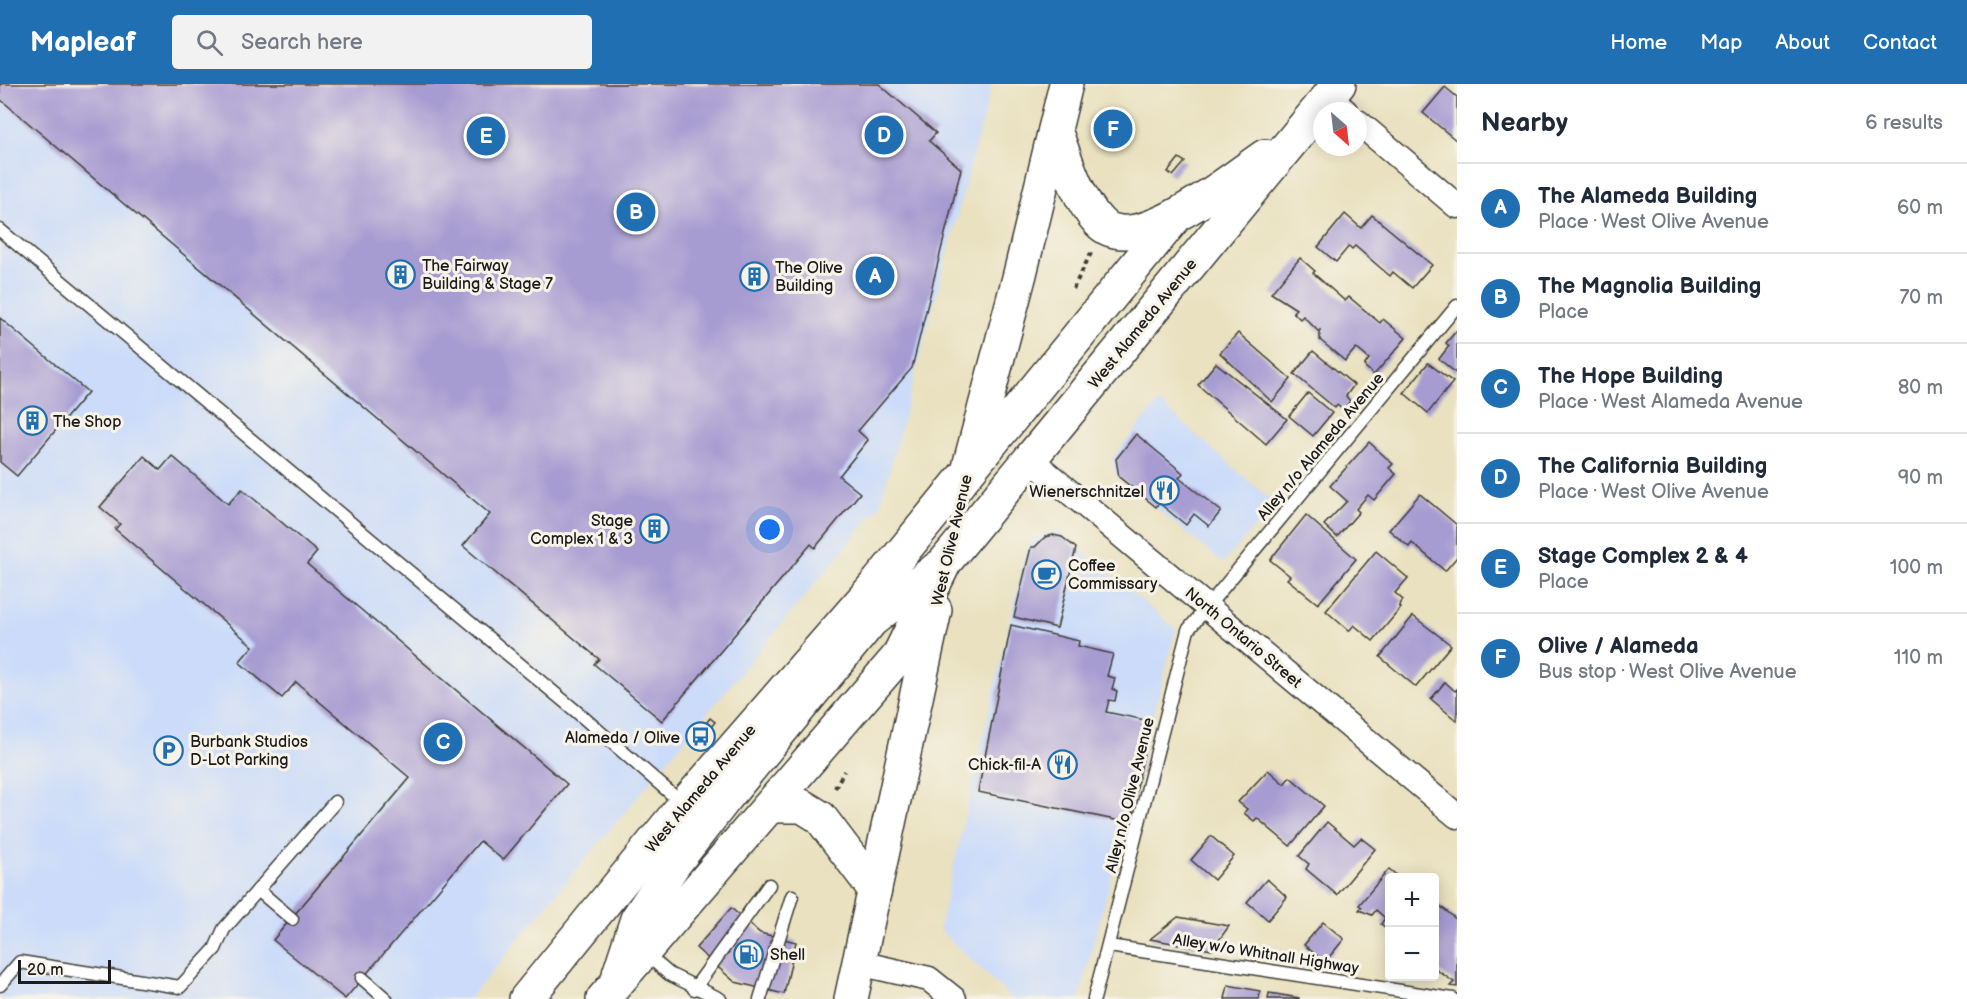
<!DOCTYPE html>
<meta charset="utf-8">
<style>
:root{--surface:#fff;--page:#f2f2f3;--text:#1f2937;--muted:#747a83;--line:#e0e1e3;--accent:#1f6fb2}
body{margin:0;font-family:"Balsamiq Sans",sans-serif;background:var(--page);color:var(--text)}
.controls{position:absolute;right:18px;bottom:18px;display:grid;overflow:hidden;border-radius:6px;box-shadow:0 3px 15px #0003}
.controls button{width:54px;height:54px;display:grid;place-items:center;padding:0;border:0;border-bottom:2px solid var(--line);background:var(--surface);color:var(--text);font:30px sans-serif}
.compass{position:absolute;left:1313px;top:18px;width:54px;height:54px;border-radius:50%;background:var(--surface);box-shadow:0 3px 15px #0003;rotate:152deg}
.scale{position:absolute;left:18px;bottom:15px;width:93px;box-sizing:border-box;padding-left:6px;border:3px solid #1c1c1c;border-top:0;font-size:16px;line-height:21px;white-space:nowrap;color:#1c1c1c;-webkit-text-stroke:4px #f7f3e8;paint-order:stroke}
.you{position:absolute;left:770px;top:446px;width:21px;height:21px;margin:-15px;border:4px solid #fff;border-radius:50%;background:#1a73e8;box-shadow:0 0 0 9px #1a73e833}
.badge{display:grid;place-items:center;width:39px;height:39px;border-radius:50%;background:var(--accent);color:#fff;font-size:20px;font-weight:700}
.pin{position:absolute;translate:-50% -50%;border:3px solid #fff;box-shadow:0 2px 6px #0006}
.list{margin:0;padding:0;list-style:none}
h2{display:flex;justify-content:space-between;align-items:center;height:78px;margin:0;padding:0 24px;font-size:26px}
h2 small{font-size:20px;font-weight:400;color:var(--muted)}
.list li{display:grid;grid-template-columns:39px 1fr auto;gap:18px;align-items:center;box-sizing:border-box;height:90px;padding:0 24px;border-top:2px solid var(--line)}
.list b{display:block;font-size:22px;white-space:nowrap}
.list p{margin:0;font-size:20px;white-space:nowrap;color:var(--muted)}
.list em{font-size:20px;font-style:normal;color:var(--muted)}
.icon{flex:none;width:33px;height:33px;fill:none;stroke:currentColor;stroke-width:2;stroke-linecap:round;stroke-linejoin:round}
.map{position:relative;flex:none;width:1457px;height:915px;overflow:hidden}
header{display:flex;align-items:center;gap:36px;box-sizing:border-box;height:84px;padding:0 30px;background:var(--accent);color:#fff}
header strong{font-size:28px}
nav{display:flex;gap:33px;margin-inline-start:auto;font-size:21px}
.search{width:420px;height:54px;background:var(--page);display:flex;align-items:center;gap:15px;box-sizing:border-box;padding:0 21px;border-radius:6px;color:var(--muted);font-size:22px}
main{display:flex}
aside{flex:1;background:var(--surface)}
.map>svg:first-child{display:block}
.built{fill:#cbdbf9}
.building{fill:#a79cd1}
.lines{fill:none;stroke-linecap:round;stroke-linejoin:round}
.service-casing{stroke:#3b3a34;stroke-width:15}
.minor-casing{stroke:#3b3a34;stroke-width:27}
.secondary-casing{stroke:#3b3a34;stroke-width:36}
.path{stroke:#3b3a34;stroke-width:4;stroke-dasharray:4.5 4.5;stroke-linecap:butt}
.service{stroke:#fff;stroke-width:12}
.minor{stroke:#fff;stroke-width:24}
.secondary{stroke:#fff;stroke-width:33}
.labels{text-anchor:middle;stroke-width:6;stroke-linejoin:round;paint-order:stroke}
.poi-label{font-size:16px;fill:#1c1c1c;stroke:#f7f3e8;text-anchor:start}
.street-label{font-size:16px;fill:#1c1c1c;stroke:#f7f3e8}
</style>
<header>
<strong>Mapleaf</strong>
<div class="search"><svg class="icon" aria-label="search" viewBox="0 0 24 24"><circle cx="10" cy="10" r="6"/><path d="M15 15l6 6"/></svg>Search here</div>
<nav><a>Home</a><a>Map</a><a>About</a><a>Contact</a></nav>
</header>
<main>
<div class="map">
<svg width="1457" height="915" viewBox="0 0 1457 915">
<rect width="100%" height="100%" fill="#f7f3e8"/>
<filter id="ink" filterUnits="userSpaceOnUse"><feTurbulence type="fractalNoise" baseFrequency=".0167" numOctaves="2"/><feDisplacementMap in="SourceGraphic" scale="12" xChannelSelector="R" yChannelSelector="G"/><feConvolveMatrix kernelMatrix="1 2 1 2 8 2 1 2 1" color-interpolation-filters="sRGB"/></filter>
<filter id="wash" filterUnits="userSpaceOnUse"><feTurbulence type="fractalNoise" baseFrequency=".008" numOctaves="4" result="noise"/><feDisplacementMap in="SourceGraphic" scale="24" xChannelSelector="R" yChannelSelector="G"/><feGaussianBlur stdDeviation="1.35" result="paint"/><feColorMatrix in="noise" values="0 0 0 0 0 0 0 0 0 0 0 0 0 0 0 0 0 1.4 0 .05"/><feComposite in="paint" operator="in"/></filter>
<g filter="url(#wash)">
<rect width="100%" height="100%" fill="#e9e1bf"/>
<g class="built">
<path d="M0,0H992L880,422L469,915H0Z"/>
<path d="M1159,318L1275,420L1223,479L1115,390L1112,374Z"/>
<path d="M1059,448L1176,545L1079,915H1012L939,845L1028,460L1045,449Z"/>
</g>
<g id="blocks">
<g class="building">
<path d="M0,0H879L936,49L929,57L961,85L912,284L858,347L868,356L839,392L860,409L815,464L811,460L662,637L594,580L599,575L463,462L490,430L0,15Z"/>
<path d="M1445,3L1457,13V57L1423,29Z"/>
<path d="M1179,74L1185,78L1173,92L1168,88Z"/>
<path d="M1345,130L1361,144L1372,131L1432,181L1412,204L1393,188L1390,192L1355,162L1352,165L1349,162L1336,178L1318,163Z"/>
<path d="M1300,174L1315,187L1313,189L1345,217L1349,213L1380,239L1383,235L1406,254L1374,291L1364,282L1369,275L1356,264L1345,277L1320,256V246L1318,247L1303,232L1300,235L1293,228L1296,225L1271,209Z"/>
<path d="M0,234L88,308L17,392L0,378Z"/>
<path d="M1457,246V290L1439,275L1449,262L1446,259Z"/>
<path d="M1238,249L1291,295L1272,318L1220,269Z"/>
<path d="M1313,267L1354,301L1346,312L1350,317L1343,326L1337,321L1335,324L1294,290Z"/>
<path d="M1216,279L1287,335L1266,360L1198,301Z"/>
<path d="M1428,279L1453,298L1428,329L1404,309Z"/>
<path d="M1308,309L1332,329L1313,352L1289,332Z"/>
<path d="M1136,350L1183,389L1179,394L1221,427L1209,442L1194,430L1186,441L1159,419L1156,423L1119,393L1116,375Z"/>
<path d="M1369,358L1393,380L1389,384L1396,390L1374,416L1368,411L1356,425L1359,428L1337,453L1324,441L1347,417L1330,402Z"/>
<path d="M144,372L160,386L172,372L228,420L242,405L317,468L307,480L567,700L503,776L480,757L345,915L273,856L410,694L296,598L282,614L239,578L253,562L115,445L120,440L100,423Z"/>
<path d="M1420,410L1457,441V473L1445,487L1412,459L1409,463L1389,446Z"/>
<path d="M1306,431L1356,475L1318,520L1287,495L1290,492L1270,476Z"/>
<path d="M1053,451L1062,453L1076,464L1057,544L1014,533L1031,463H1035L1045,453Z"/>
<path d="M1376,467L1408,494L1395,509L1403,516L1399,522L1401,524L1373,557L1354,541L1349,547L1326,527Z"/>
<path d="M1413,532L1451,561L1416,603L1380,573Z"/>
<path d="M1011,541L1079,557L1078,562L1113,570L1107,592L1115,594L1112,605L1117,607L1115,617L1109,616L1106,628L1150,637L1130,739L978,708Z"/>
<path d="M1445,598L1455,607L1457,605V637L1431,615Z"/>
<path d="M710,634L715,638L705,651L700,647Z"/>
<path d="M1268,686L1284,700L1290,693L1324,722L1290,762L1257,734L1254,737L1244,729L1247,725L1238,718Z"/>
<path d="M1327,738L1354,761L1361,754L1375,765L1337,811L1306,785L1309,780L1299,772Z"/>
<path d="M1211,752L1234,772L1214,796L1191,776Z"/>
<path d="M1389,785L1400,794H1390V847L1381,840L1385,834L1376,826L1372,831L1359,826L1362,823L1359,821Z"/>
<path d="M1267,795L1287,813L1268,836L1247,818Z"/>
<path d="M1438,820L1457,836V903L1450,902L1454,898L1434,884V823Z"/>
<path d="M731,824L760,849L796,858L784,910L735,898L696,864Z"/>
<path d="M1178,833L1229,842L1212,866L1150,855Z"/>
<path d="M1323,838L1344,855L1325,878L1304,861Z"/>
<path d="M1228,901L1260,907L1259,915H1225Z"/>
<path d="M1269,909L1299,914V915H1268Z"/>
</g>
</g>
</g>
<g filter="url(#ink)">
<use href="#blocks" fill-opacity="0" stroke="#3b3a34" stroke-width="1.5"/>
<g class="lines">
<defs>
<g id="service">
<path d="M0,146L577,628L683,720"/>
<path d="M258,806L292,835"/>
<path d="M1109,862L1453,915"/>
<path d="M645,869L669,890L720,915"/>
<path d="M362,894L386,915"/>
<path d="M0,901L20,878L180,903L215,865L224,845L335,718"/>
<path d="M694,905L769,801"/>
<path d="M760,915L792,812"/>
<path d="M1094,915L1188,546L1457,222"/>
</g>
<g id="minor">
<path d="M1328,13L1345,27"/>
<path d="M1358,38L1457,122"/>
<path d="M1030,375L1457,732"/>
<path d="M859,879L929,895L954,915"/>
</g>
<g id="secondary">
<path d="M1055,46C1066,76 1077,114 1099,138C1135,176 1232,94 1265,72"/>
<path d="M970,379L1020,190L1066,0"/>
<path d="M772,722H802L820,733L875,806"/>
<path d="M619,890L637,835L674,780L724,716L871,537L939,483"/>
<path d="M526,915L684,721L879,497L1176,132"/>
<path d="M603,915L898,573L945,478L1339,0"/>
<path d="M851,915L935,526"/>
</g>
</defs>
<use href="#service" class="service-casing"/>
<use href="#minor" class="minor-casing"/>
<use href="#secondary" class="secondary-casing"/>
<g class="path">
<path d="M1073,205L1091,169"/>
<path d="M835,704L844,687"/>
</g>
<use href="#service" class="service"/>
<use href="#minor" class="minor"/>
<use href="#secondary" class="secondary"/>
</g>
</g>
<defs>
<symbol id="building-ring" viewBox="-11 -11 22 22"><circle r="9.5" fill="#f7f3e8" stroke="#1f6fb2" stroke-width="1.5"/><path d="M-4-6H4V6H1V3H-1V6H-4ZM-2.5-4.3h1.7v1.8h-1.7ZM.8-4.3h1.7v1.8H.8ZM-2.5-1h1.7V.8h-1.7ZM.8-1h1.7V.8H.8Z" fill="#1f6fb2"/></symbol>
<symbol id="restaurant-ring" viewBox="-11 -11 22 22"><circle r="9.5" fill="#f7f3e8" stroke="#1f6fb2" stroke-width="1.5"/><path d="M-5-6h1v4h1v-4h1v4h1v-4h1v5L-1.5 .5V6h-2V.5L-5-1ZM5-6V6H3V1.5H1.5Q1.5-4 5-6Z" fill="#1f6fb2"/></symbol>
<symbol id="cafe-ring" viewBox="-11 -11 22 22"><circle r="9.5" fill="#f7f3e8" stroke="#1f6fb2" stroke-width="1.5"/><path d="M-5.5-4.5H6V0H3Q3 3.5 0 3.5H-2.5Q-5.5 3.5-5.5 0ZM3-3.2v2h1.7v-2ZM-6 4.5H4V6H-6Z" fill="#1f6fb2"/></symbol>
<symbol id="bus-ring" viewBox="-11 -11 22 22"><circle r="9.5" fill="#f7f3e8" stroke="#1f6fb2" stroke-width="1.5"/><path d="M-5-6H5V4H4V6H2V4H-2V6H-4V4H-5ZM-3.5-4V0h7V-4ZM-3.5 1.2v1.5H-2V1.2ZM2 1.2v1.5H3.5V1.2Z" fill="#1f6fb2"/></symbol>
<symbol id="parking-ring" viewBox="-11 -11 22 22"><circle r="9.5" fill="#f7f3e8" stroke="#1f6fb2" stroke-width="1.5"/><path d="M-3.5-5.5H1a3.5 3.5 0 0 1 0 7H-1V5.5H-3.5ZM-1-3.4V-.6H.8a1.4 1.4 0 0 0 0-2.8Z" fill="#1f6fb2"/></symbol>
<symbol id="fuel-ring" viewBox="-11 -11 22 22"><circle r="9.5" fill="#f7f3e8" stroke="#1f6fb2" stroke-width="1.5"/><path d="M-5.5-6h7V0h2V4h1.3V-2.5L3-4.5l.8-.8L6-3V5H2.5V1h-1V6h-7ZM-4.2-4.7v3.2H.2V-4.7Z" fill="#1f6fb2"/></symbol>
</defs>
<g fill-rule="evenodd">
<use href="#building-ring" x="384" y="174" width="33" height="33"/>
<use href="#building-ring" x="738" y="176" width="33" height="33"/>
<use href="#building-ring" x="16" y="320" width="33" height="33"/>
<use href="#restaurant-ring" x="1148" y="390" width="33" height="33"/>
<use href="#building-ring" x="638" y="428" width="33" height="33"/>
<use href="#cafe-ring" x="1030" y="474" width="33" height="33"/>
<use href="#bus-ring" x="684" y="636" width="33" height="33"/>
<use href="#parking-ring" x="152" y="650" width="33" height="33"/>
<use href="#restaurant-ring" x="1046" y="664" width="33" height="33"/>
<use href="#fuel-ring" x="732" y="854" width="33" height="33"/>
</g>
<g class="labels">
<g class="poi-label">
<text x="422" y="187">The Fairway<tspan x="422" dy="18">Building &amp; Stage 7</tspan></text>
<text x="775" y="189">The Olive<tspan x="775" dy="18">Building</tspan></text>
<text x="53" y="343">The Shop</text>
<text x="1144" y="413" text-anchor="end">Wienerschnitzel</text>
<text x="633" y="442" text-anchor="end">Stage<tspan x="633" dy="18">Complex 1 &amp; 3</tspan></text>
<text x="1068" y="487">Coffee<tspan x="1068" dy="18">Commissary</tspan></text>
<text x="680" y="659" text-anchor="end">Alameda / Olive</text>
<text x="190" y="663">Burbank Studios<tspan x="190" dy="18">D-Lot Parking</tspan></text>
<text x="1041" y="686" text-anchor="end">Chick-fil-A</text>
<text x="770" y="876">Shell</text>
</g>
<g class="street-label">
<text transform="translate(1142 239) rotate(-51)" y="6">West Alameda Avenue</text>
<text transform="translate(1320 362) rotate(-50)" y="6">Alley n/o Alameda Avenue</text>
<text transform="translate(951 456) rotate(-77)" y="6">West Olive Avenue</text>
<text transform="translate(1244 553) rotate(40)" y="6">North Ontario Street</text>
<text transform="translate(700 704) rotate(-50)" y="6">West Alameda Avenue</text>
<text transform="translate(1129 711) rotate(-76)" y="6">Alley n/o Olive Avenue</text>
<text transform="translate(1266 869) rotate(9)" y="6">Alley w/o Whitnall Highway</text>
</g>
</g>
</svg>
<div class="controls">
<button>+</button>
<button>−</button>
</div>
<svg class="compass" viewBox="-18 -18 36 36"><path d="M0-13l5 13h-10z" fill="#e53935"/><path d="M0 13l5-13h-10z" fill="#747a83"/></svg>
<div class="scale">20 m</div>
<div class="you"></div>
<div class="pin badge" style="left:875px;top:192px">A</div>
<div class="pin badge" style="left:636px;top:128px">B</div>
<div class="pin badge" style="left:443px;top:658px">C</div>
<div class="pin badge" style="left:884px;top:51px">D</div>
<div class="pin badge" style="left:486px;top:52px">E</div>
<div class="pin badge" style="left:1113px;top:45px">F</div>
</div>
<aside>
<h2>Nearby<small>6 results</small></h2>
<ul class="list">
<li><span class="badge">A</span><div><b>The Alameda Building</b><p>Place · West Olive Avenue</p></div><em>60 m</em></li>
<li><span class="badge">B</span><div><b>The Magnolia Building</b><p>Place</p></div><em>70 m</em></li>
<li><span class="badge">C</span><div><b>The Hope Building</b><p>Place · West Alameda Avenue</p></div><em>80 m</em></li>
<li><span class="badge">D</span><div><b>The California Building</b><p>Place · West Olive Avenue</p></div><em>90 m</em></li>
<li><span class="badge">E</span><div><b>Stage Complex 2 &amp; 4</b><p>Place</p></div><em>100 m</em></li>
<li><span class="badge">F</span><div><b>Olive / Alameda</b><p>Bus stop · West Olive Avenue</p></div><em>110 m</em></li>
</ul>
</aside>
</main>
